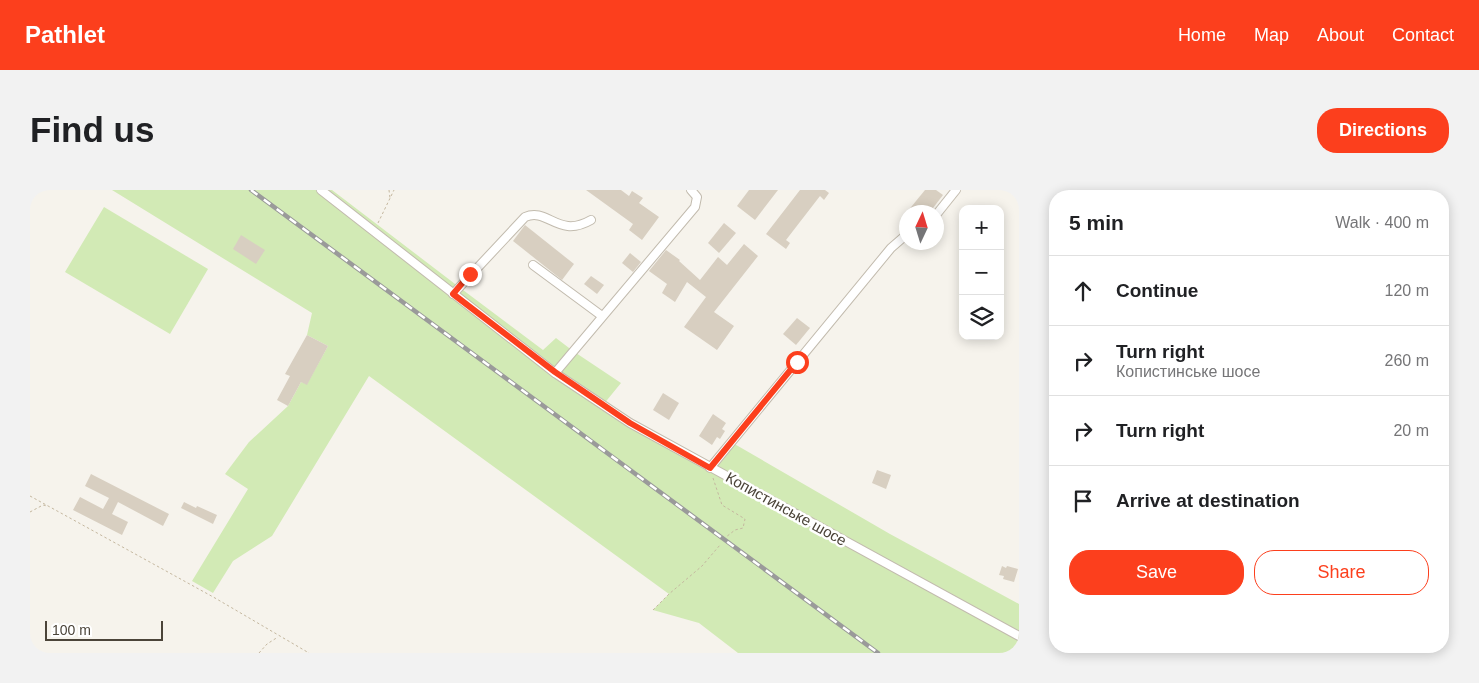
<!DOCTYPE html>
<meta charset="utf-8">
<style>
:root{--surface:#fff;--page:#f2f2f2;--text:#202124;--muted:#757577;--line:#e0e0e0;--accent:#fc3f1d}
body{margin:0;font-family:Helvetica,sans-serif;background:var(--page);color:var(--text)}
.controls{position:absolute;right:15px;top:15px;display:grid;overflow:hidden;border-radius:10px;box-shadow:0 2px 12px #0003}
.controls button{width:45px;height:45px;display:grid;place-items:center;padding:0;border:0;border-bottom:1px solid var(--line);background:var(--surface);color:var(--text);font:25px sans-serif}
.compass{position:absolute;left:869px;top:15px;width:45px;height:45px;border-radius:50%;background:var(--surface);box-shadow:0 2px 12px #0003;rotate:4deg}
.scale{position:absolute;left:15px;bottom:12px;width:118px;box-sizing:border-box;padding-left:5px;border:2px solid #4b4439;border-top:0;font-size:14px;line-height:18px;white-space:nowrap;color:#4b4439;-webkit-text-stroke:4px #fff;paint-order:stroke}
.stop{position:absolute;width:15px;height:15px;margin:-11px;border:4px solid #fc3f1d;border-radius:50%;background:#fff}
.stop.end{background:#fc3f1d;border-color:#fff;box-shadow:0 1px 5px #0008}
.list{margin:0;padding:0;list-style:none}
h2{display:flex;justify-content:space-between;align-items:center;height:65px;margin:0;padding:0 20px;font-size:21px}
h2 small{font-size:16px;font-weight:400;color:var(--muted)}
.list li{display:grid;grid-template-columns:32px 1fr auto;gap:15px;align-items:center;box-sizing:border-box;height:70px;padding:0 20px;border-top:1px solid var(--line)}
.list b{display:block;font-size:19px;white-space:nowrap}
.list p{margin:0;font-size:16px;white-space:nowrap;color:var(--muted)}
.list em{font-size:16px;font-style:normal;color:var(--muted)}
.actions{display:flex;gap:10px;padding:15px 20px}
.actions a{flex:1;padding:11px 0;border:1px solid var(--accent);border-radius:20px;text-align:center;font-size:18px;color:var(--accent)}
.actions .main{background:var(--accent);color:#fff}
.icon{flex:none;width:28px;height:28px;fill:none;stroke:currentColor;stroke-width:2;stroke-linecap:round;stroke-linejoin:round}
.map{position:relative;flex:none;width:989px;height:463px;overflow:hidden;border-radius:20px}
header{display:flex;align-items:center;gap:30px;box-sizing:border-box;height:70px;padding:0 25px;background:var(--accent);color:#fff}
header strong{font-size:24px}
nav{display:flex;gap:28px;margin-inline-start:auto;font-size:18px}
.intro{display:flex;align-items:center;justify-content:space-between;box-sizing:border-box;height:120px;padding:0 30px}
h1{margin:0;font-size:35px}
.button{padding:12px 22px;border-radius:20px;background:var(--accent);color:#fff;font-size:18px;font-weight:700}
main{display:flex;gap:30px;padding:0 30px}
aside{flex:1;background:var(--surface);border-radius:20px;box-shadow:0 2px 12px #0003}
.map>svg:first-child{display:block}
.green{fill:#d2eab5}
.building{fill:#d8cfc1}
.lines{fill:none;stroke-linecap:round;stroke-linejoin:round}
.minor-casing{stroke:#c2bbae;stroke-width:10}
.path{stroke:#c4b79f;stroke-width:1;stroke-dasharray:2.5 2.5;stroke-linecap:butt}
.minor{stroke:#fff;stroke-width:8}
.rail-casing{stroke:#9a9a9a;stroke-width:4.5}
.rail{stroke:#fff;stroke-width:2.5;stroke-dasharray:8;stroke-linecap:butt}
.route{stroke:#fc3f1d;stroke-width:6}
.labels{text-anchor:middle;stroke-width:5;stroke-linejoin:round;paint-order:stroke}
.street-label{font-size:15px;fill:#4b4439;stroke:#fff}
</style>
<header>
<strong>Pathlet</strong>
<nav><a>Home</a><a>Map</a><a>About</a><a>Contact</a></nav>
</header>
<div class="intro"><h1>Find us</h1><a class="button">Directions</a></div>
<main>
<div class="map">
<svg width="989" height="463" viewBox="0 0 989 463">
<rect width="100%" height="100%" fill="#f6f3ec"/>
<g class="green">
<path d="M82,0H302L429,97L513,160L526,148L543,161L591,193L573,215L680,278L701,252L860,344L989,414V463H708L669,433L623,420L639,404L339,186L242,346L203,371L183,403L162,391L218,299L195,284L219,252L258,216L271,192L277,194L298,156L277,145L282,123Z"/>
<path d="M74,17L178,79L140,144L35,82Z"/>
</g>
<g class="building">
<path d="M556,0H591L599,6L602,1L613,8L609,13L629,27L612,50L599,40L603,34Z"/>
<path d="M719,0H748L725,30L707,16Z"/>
<path d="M770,0H795L799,3L794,10L790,6L756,50L760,53L756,59L736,44Z"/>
<path d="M895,0H906L913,5L900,22H877Z"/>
<path d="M694,33L706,43L689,63L678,53Z"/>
<path d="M495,35L544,74L532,90L483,51Z"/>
<path d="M211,45L235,60L226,74L203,59Z"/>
<path d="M714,54L728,66L684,122L704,136L687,160L654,137L676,107L657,92L645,112L632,103L637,94L619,81L636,60L650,70L649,71L670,90L688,67L697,75Z"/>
<path d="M600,63L611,72L603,82L592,73Z"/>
<path d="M561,86L574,95L567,104L554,94Z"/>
<path d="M767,128L780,138L766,155L753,144Z"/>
<path d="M277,145L298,156L277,195L271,192L258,216L247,210L260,186L255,184Z"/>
<path d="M633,203L649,213L639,230L623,220Z"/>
<path d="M683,224L696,233L692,239L695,241L690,249L687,247L682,255L669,246Z"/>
<path d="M847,280L861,285L856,299L842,293Z"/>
<path d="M61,284L139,324L133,336L88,312L82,324L98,332L92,345L43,320L50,307L73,319L79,308L55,296Z"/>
<path d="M154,312L166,318L167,316L187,325L183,334L151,318Z"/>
<path d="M972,376L976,378L977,376L988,379L984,392L973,389L974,386L969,385Z"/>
</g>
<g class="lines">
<defs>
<g id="minor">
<path d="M291,0L525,183L600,233L989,446"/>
<path d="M906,25L926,0"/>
<path d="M503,75L572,126"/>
<path d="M423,104L495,27C518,17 528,49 561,30"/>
<path d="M525,183L665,17L667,7L661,0"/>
<path d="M680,278L861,58L876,45"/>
</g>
</defs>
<use href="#minor" class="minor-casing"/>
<g class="path">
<path d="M359,0L360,8"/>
<path d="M348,33L364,0"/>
<path d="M683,288L692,315L715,329L713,338L705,340L696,347"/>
<path d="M0,306L185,408L279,463"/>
<path d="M0,322L13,315L17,316"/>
<path d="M623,420L639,404L672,376L690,355"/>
<path d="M229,463L237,454L248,447"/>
</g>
<use href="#minor" class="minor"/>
<defs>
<path id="rail" d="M221,0L848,463"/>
</defs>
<use href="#rail" class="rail-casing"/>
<use href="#rail" class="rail"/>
</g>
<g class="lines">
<path class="route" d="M440,84L423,104L525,182L600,233L680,278L767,172"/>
</g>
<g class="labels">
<g class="street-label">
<text transform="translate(756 319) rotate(29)" y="5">Копистинське шосе</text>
</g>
</g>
</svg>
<div class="controls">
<button>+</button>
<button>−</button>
<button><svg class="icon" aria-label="layers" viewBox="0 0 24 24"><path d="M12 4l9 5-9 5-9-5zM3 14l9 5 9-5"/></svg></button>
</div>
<svg class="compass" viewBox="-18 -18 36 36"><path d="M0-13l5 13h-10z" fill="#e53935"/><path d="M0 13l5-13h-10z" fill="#757577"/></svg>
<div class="scale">100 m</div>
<div class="stop" style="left:767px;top:172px"></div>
<div class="stop end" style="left:440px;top:84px"></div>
</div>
<aside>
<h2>5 min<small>Walk · 400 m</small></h2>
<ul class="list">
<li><svg class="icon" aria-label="ahead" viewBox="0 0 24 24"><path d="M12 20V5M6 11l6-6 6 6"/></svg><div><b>Continue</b></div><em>120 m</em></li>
<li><svg class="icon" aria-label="right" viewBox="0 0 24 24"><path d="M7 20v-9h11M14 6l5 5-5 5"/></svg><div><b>Turn right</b><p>Копистинське шосе</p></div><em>260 m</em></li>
<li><svg class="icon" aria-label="right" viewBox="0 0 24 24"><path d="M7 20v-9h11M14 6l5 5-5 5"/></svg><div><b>Turn right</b></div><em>20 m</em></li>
<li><svg class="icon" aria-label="arrive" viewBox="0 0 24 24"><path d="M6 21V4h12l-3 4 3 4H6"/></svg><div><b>Arrive at destination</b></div></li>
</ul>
<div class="actions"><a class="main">Save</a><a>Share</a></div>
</aside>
</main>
